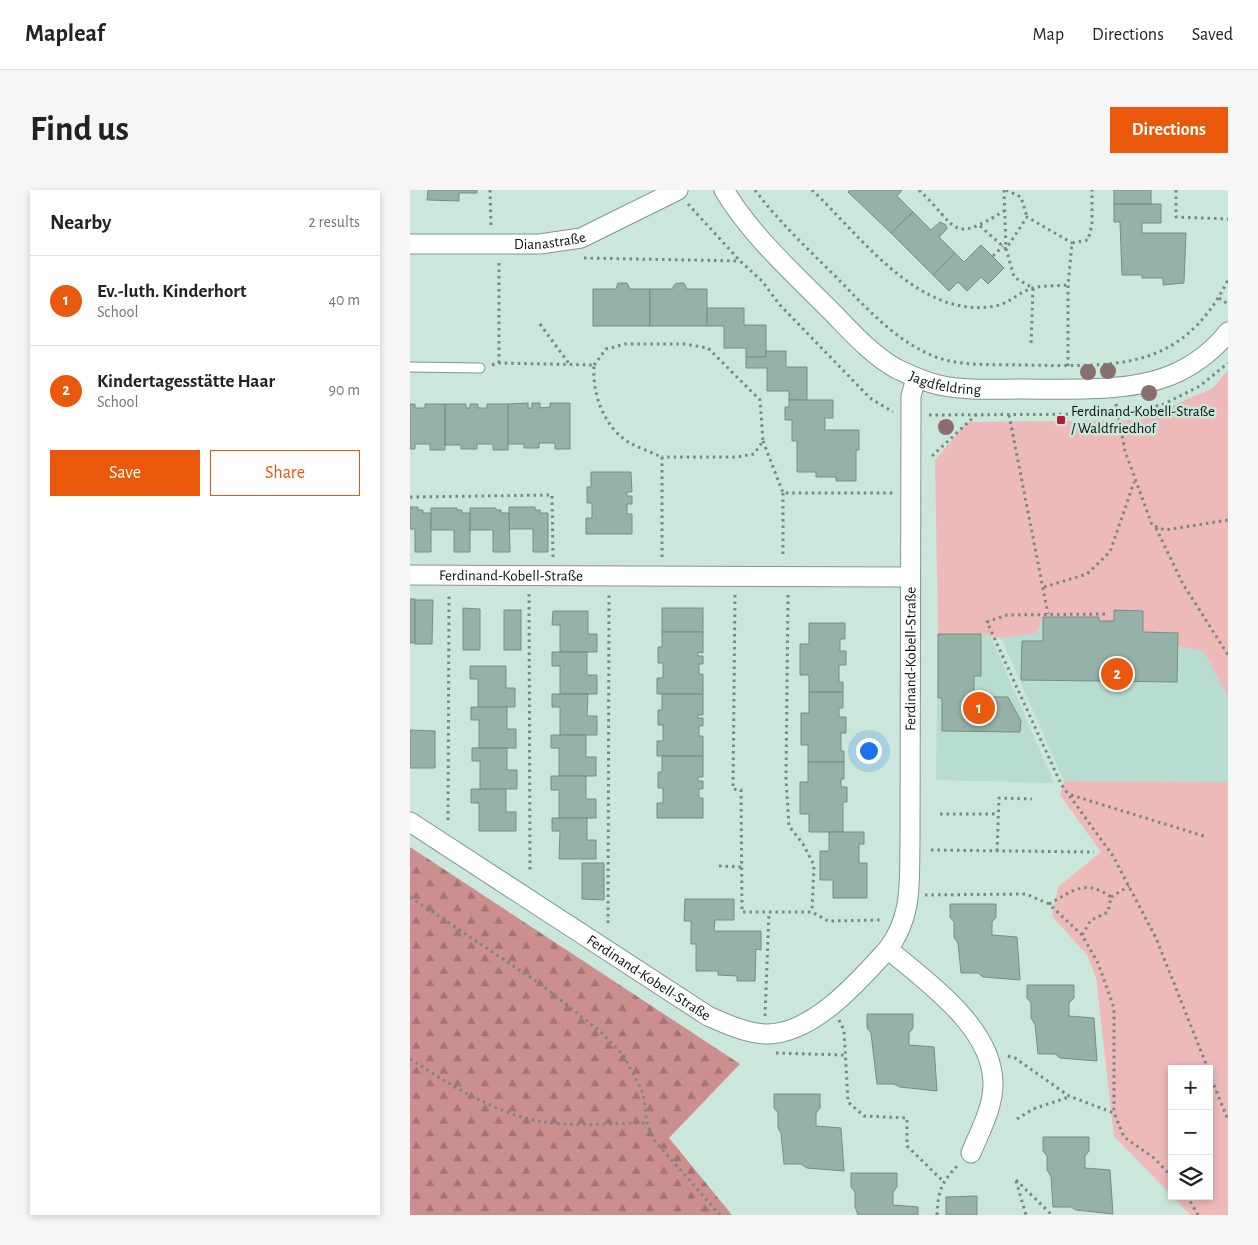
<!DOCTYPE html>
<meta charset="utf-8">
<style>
:root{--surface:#fff;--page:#f6f6f6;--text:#222;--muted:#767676;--line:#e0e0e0;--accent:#ea580c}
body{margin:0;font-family:"Alegreya Sans",sans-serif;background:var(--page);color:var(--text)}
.controls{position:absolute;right:15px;bottom:15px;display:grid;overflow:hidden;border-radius:0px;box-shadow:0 2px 8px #0003}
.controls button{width:45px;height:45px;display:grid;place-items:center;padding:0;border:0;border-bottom:1px solid var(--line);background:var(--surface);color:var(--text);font:25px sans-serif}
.you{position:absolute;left:458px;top:560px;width:18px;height:18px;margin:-12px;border:4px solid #fff;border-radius:50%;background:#1a73e8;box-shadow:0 0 0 8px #1a73e833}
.badge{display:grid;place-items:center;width:32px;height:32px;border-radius:50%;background:var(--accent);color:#fff;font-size:16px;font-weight:700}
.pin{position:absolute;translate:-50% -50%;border:2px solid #fff;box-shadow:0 1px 5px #0006}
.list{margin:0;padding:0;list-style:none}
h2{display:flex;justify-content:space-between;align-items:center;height:65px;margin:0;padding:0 20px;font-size:21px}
h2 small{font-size:16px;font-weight:400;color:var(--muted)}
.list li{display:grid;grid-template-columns:32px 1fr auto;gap:15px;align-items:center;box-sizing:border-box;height:90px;padding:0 20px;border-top:1px solid var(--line)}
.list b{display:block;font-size:19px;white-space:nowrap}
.list p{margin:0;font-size:16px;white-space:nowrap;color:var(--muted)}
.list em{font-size:16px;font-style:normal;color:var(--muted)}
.actions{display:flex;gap:10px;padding:15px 20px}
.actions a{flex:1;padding:11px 0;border:1px solid var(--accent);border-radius:0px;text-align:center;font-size:18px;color:var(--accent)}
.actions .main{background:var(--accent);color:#fff}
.icon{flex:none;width:28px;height:28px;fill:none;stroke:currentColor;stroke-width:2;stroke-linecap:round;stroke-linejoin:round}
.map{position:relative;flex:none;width:818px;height:1025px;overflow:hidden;border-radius:0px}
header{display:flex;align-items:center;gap:30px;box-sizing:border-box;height:70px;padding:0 25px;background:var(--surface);border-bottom:1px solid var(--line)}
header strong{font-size:24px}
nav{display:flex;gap:28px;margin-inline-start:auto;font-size:18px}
.intro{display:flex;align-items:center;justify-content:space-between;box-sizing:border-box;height:120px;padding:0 30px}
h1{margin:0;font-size:35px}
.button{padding:12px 22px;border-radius:0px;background:var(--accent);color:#fff;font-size:18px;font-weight:700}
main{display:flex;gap:30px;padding:0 30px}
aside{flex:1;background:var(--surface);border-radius:0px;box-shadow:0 2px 8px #0003}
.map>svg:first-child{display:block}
.built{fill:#b8dccf}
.forest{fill:url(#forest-firs)}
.park{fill:#eeb9b9}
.building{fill:#96b1a7;stroke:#758e85}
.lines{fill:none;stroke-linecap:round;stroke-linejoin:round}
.lane-casing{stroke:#7e988e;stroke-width:11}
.street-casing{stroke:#7e988e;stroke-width:21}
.path{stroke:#758981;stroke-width:3;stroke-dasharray:2.5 4;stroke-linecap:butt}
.lane{stroke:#fff;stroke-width:9}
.street{stroke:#fff;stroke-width:19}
.tree{fill:#896d6f}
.poi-dot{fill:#b01c38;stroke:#cbe7dc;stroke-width:2}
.labels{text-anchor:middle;stroke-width:5;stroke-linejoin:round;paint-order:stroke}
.street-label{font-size:15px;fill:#060f0c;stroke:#cbe7dc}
.poi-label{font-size:15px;fill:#060f0c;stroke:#cbe7dc;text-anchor:start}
</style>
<header>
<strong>Mapleaf</strong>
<nav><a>Map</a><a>Directions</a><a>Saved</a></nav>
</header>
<div class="intro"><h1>Find us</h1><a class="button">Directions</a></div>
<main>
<aside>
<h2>Nearby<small>2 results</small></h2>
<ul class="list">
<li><span class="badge">1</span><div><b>Ev.-luth. Kinderhort</b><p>School</p></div><em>40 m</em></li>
<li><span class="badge">2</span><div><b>Kindertagesstätte Haar</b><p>School</p></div><em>90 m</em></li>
</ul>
<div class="actions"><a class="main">Save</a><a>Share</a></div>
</aside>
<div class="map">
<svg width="818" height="1025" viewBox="0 0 818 1025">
<defs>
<pattern id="forest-firs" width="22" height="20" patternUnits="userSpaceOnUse" patternTransform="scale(1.25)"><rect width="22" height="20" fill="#cc8f90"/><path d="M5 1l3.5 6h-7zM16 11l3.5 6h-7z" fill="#a47374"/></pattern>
</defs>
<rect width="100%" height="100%" fill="#cbe7dc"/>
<g class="built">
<path d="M704,420L733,421L768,443V456L794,460L818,508V592L654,591L591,448L627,443L633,427H689L703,431Z"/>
<path d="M528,444L580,445L644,593L526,590Z"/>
</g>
<path class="forest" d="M0,657L330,874L259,948L322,1025H0Z"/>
<g class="park">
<path d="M818,180V508L794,461L768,456L767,443L733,442V421L704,420V431H689V427H633L627,443L591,448L571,444H528L525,270L557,232L730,230L803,198Z"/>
<path d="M654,591L818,592V1025H780L762,1006H799V879H762V1006L704,946L686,787L677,765L642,726L648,697L691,662L650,605Z"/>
</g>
<g class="building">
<path d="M18,0H67V3H49V11L17,10Z"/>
<path d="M440,0H492L487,6L503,22L481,43L438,2Z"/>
<rect x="704" y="0" width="37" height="14"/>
<path d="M704,14H751V33H732V43H776L774,93L753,95V88H732V85H712L710,32H704Z"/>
<path d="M503,22L521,40L530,32L536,35L537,39L529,47L545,63L523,85L481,43Z"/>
<path d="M571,55L594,78L578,94L571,87L557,101L548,92L539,101L523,85L545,63L554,72Z"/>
<path d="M208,93H217L220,99H240V136H183V99H206Z"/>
<path d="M270,93H274L277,99H297V136H240V99H262L265,94Z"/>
<path d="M297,118H334V135H356V167H336V158H314V136H297Z"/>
<path d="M356,161H376V177H397V210H379V201H357V178H336V167H356Z"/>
<path d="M379,210H423V228H415V240H449V260H446V291H426V287H406V282H387V251H382V230H375V217H379Z"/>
<path d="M118,213V218H122V213H130V218L140,217V213H160V259H145V253H129V258H114V254H98V214Z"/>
<path d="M0,214H5V218H15V214H35V260H20V254H5V259H0Z"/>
<path d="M35,214H56V218H60V214H68V218H77V214H98V260H83V254H67V259H51V255H35Z"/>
<path d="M181,282H221L222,302H217V306H222V314H217V324H222V344H176V328H182V313H177V297H181Z"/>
<path d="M0,317H8V320H13V323H21V362H5V339H0Z"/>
<path d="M99,317H125V320H130V323H138V362H123V339H99Z"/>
<path d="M21,318H47V320H52V323H60V362H44V340H21Z"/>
<path d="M60,318H86V320H91V323H99L100,362H83V340H60Z"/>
<rect x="0" y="409" width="5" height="44"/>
<path d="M5,410H23L22,454H5Z"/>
<path d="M53,418L70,419V460H53Z"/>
<rect x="252" y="418" width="41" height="24"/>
<rect x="94" y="420" width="17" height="40"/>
<path d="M704,420L733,421V442L768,443L767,492L611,490L612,451H633V427H689V431H704Z"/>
<path d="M143,421H178V444H187V462H150V435H142Z"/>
<path d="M399,433H435V449H430V461H436V475H429V492H433V502H399V485H390V454H399Z"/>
<path d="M252,442H293V463L288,462V466H293V474H289V484H293V504H247V488H253V473H248V457H252Z"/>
<path d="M528,444H571V486H564V507H598L611,531L610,542L532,541V508H528Z"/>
<path d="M142,462H177V485H187V504H150V476H142Z"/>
<path d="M60,476H96V498H105V517H68V489H60Z"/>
<path d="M399,502H433V518H429V527H436V543H431V561H434V572H398V555H391V523H399Z"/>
<path d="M142,504H178L177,526H187V545H150V517H142Z"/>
<path d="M252,504H293V525H288V528H293V536H289V546H293V566H247V551H253V535H248V520H252Z"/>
<path d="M61,517H97V539H106V558H69V530H61Z"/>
<path d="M0,540L25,541V578H0Z"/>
<path d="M141,545H176V567H186V586H149V558H141Z"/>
<path d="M62,558H97V580H107V599H70V571H62Z"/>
<path d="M252,566H293V587H288V591H293V599H289V608H293V628H247V613H253V598H248V582H252Z"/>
<path d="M398,572H434V589H431V597H437V612H433V642H399V624H390V592H398Z"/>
<path d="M141,586H176V609H186V628H149V600H141Z"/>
<path d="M61,599H96V622H106V641H69V613H61Z"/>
<path d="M142,628H177V650H186V669H149L150,641H142Z"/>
<path d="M419,642H454V654H449V673H457V708H423V690H410V661H419Z"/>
<path d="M172,673H194V710L172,709Z"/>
<path d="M275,709H324V730H305L304,741H351V760L346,759L345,791H327V786L308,785V781H286V754H281V731H274Z"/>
<path d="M540,714H586V727L582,732V745L607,747L610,790L573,787L568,783H551L548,753L544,747V732L540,727Z"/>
<path d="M617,795H664V808L659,813V826L684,828L687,871L650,868L645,864H628L625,834L621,828V813L617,808Z"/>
<path d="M457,824H503V838L499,843V855L524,857L527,901L490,897L484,894H467L461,843L457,838Z"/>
<path d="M364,904H410V918L406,923V936L431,938L434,981L397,978L391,974H374L371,943L368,938V923L364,918Z"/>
<path d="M633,947H679V961L675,966V978L700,980L703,1024L666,1020L661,1017H643L641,986L637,980V966L633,961Z"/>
<path d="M441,983H487V997L483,1002V1015L508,1017V1025H448L445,1017V1002L441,997Z"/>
<path d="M567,1006V1025H536V1007Z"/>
</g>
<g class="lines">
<defs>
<path id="lane" d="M0,177L70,178"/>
<g id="street">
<path id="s1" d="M314,0C341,45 382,82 419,119C440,140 460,164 487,179C500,185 514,192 529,195C556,201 584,199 612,199C660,199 725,203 768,182C787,173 806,158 818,142"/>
<path id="s2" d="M0,54H130L171,48L268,0"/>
<path id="s3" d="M0,385L499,387"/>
<path id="s4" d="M0,632L298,826C316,834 338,844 358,844C404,843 449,791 478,759C503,725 499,693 500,653L501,206L506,188"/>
<path d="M478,759C516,792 583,837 583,894C583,918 570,941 561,963"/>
</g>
</defs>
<use href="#lane" class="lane-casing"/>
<use href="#street" class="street-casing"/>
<g class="path">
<path d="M80,0L81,37"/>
<path d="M345,0C369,32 397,58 425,86C455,116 482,148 521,165C547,177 582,174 611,175C702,176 771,184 818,90"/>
<path d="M402,0C451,46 509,130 585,116C599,114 610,101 623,98C634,95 647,96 658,95"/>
<path d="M509,0C549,37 539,55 594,21"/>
<path d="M594,0L596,59L604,87L623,98L621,155"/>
<path d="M596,0L611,7L617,27"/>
<path d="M766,0V27L818,29"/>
<path d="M278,14L330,71L352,91L369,114L460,208L483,222"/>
<path d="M570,36L596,59L617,27L662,53"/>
<path d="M583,66L593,56"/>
<path d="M174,68L330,71"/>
<path d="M809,108L818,114"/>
<path d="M130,134L160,175"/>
<path d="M89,173V71"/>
<path d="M82,175L89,173L184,175C182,204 194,238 220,253C230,258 242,263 252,267V368"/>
<path d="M184,175L196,159L215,154H275L298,158L350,210L353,251L344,264L327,267H252"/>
<path d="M658,176V95L662,53L678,50L682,35V0"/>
<path d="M706,214L715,261L742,335L755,340L818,330"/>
<path d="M519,225L708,224L752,215L790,196L818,173"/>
<path d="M599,225L638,424"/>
<path d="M353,251L373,303H484"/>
<path d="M522,266L567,224"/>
<path d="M373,303V367"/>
<path d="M0,307L142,305L143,367"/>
<path d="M746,338L773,394L818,465"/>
<path d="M634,397L677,384L700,362L724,292"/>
<path d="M119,404L120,683"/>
<path d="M325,405L323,599L331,600L332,722H402L418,731L473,730"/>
<path d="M378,405L376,589L379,636L393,654L404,675L402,722"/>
<path d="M695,424L597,425L577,432L651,594L703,666L746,748L798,879"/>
<path d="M661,605L797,647"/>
<path d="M530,624H588"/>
<path d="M38,630L39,404"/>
<path d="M521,660L684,662"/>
<path d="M587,661L589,608L622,609"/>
<path d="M309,676L332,677"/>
<path d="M515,705L616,704L639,714L672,745L688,773L704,818V923"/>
<path d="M0,707L129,793L191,842L214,866L233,903L237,933L244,950L310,1025"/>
<path d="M701,707L719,696"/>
<path d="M639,714C664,700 675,689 701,707L698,722L681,730L672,745"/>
<path d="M198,733L199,404"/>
<path d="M355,826L359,722"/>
<path d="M429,830L434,840L438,912L454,926L497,928V956L533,991"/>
<path d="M366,863L435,865"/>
<path d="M598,866L605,868L659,906L704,923L714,947L744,968L762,987"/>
<path d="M0,869C39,894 87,925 134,932C167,937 204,933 237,933"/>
<path d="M799,883L818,930"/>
<path d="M607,929L623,919L659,907"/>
<path d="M606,990L642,1025"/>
<path d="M606,991L616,1025"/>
<path d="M777,1006L788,1025"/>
<path d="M527,1025C528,1001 531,993 548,975"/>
</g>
<use href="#lane" class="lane"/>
<use href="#street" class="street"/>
</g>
<g class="tree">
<circle cx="698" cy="181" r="8"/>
<circle cx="678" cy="182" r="8"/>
<circle cx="739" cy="203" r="8"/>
<circle cx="536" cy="237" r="8"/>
</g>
<rect class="poi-dot" x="646" y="225" width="10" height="10" rx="2.5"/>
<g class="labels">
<g class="street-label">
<text dy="5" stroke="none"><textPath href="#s2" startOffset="140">Dianastraße</textPath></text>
<text dy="5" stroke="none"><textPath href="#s1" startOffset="301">Jagdfeldring</textPath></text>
<text dy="5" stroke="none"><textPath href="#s3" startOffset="101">Ferdinand-Kobell-Straße</textPath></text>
<text dy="5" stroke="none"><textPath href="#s4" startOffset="864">Ferdinand-Kobell-Straße</textPath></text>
<text dy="5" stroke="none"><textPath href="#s4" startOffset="285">Ferdinand-Kobell-Straße</textPath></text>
</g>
<g class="poi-label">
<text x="661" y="226">Ferdinand-Kobell-Straße<tspan x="661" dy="17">/ Waldfriedhof</tspan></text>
</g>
</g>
</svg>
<div class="controls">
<button>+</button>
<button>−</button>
<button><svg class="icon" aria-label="layers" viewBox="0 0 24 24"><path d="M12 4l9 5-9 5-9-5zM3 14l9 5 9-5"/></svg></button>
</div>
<div class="you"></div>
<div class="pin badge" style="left:569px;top:518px">1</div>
<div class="pin badge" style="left:707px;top:484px">2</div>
</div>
</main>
